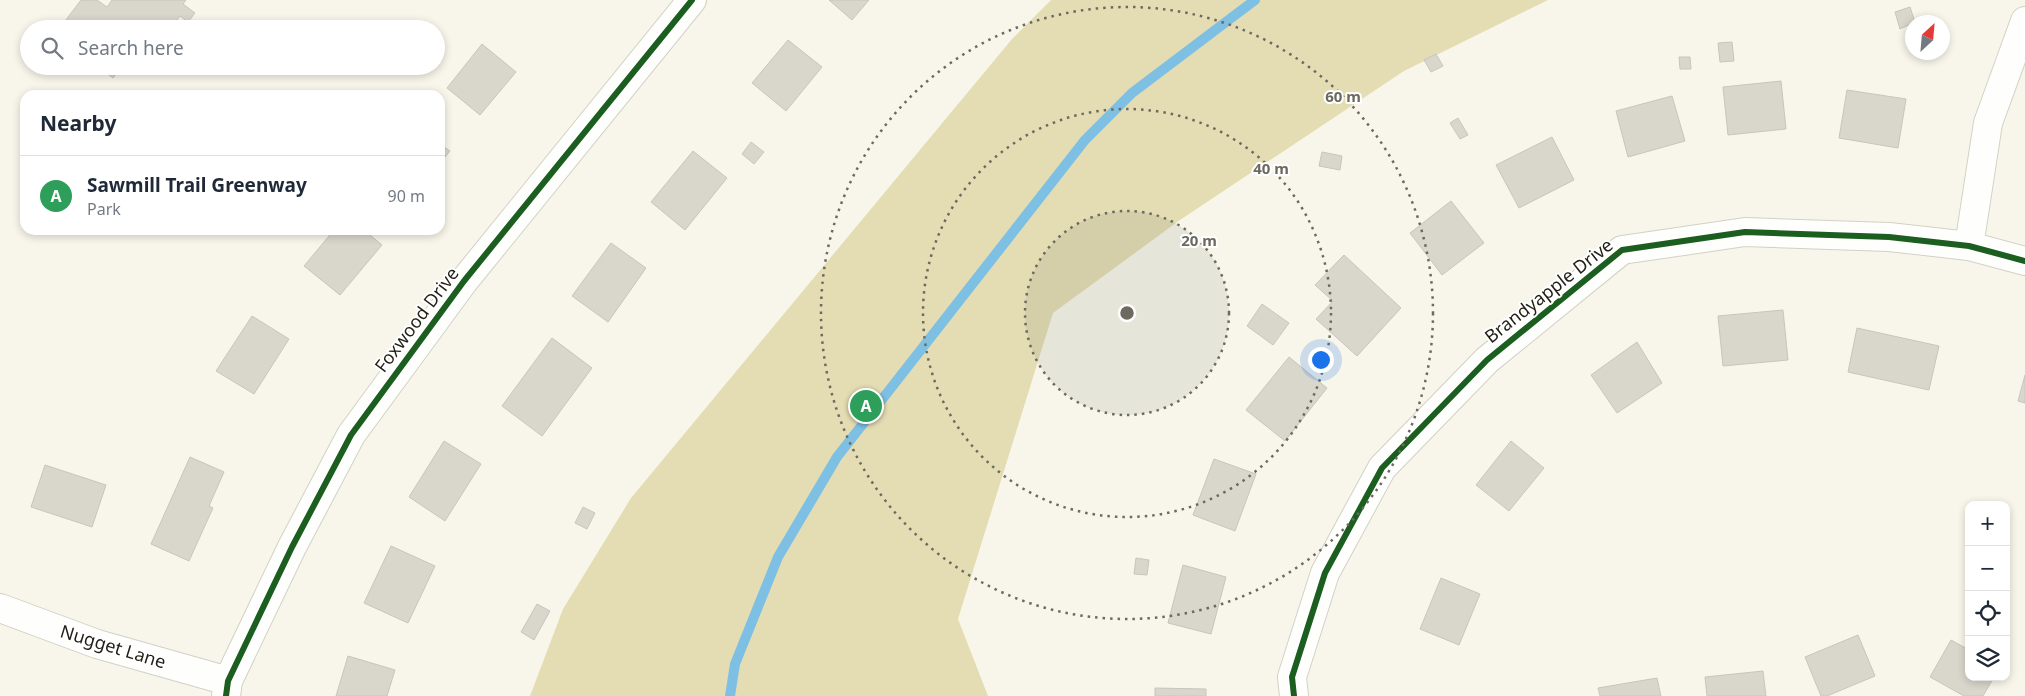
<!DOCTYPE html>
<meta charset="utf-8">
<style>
:root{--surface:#fff;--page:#f2f2f3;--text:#1f2937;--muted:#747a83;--line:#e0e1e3;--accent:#6c6a60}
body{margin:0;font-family:"Noto Sans",sans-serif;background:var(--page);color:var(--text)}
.controls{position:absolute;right:15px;bottom:15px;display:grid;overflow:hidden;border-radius:10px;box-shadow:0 2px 8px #0003}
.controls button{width:45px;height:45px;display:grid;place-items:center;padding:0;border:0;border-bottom:1px solid var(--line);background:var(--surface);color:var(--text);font:25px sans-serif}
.compass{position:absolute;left:1905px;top:15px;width:45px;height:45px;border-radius:50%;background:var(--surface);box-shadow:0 2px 8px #0003;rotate:26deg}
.you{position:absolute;left:1320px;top:359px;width:18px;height:18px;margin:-12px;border:4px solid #fff;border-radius:50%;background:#1a73e8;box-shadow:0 0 0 8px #1a73e833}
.badge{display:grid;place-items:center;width:32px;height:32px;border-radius:50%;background:var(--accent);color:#fff;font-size:16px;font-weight:700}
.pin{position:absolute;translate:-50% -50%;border:2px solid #fff;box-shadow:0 1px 5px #0006}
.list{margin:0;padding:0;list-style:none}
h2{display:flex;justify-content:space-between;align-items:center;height:65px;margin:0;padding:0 20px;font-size:21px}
h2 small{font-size:16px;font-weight:400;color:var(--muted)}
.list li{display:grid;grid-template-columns:32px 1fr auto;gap:15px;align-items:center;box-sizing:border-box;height:80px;padding:0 20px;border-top:1px solid var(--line)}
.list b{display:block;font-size:19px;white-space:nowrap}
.list p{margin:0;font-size:16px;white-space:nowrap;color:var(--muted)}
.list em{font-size:16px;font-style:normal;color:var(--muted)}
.icon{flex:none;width:28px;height:28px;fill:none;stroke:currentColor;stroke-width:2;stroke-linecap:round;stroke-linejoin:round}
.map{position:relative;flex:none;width:2025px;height:696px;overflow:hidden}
.search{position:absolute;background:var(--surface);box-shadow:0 2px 8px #0003;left:20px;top:20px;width:425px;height:55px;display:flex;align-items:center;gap:12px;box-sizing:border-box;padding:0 18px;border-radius:28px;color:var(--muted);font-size:19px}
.panel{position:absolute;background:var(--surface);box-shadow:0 2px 8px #0003;left:20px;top:90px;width:425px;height:145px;border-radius:15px}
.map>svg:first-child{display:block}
.green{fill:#e4ddb3}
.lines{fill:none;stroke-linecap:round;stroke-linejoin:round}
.stream{stroke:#7ec0e3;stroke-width:10}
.building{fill:#d9d7cc;stroke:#c8c6bc}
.minor-casing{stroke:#d3d1c6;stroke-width:30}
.minor{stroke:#fefefc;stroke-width:28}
.cycleway-casing{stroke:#fff;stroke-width:9}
.cycleway{stroke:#1b5e20;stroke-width:6}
.ring{fill:none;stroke:#6c6a60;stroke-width:2.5;stroke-dasharray:2.5 5}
.labels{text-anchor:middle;stroke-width:4;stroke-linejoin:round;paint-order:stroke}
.street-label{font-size:18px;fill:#211f15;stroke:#fff}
.centre{fill:#6c6a60;stroke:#fff;stroke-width:2.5}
.ring-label{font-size:15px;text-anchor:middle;font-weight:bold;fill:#6c6a60;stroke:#fff;stroke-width:4;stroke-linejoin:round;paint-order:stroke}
</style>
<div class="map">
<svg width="2025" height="696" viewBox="0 0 2025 696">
<rect width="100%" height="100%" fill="#f8f6ea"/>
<path class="green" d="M1051,0H1548L1404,71L1180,220L1053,313L958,619L988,696H530L563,609L631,498L1012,39Z"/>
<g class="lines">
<path class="stream" d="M730,696L735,664L778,557L837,457L1085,140L1132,93L1255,0"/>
</g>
<g class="building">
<path d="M81,0H97L107,7L112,0H186L183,4L195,13L188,22L180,16L170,29H59Z"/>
<path d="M829,0H869L852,20Z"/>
<path d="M1910,7L1915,22L1900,29L1895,12Z"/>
<path d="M788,40L822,67L786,111L752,83Z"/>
<path d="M1732,42L1734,61L1720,62L1718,43Z"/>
<path d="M482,44L516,72L480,115L447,88Z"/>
<path d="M1436,54L1443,66L1431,72L1424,60Z"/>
<path d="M1679,57H1690L1691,69H1680Z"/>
<path d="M97,66H117L120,69L113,78Z"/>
<path d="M1781,81L1786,129L1728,135L1723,87Z"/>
<path d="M1847,90L1906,99L1898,148L1839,138Z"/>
<path d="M1672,96L1685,141L1628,157L1616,111Z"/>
<path d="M1458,118L1468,135L1460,139L1450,123Z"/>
<path d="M1552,137L1574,180L1519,208L1496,165Z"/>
<path d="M751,142L764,152L754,164L742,154Z"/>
<path d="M440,144L450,151L440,163Z"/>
<path d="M693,151L727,178L685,230L651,202Z"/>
<path d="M1322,152L1342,156L1340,170L1319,166Z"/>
<path d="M1451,201L1484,243L1442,275L1410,233Z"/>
<path d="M334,230H364L382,245L340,295L304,266Z"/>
<path d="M611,243L646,268L608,322L572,296Z"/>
<path d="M1344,255L1401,308L1357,356L1316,319L1333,301L1315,285Z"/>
<path d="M1262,304L1289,323L1273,345L1247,326Z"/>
<path d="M1783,310L1788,360L1723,366L1718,316Z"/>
<path d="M252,316L289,339L254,394L216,371Z"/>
<path d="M1857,328L1939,346L1929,390L1848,372Z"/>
<path d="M552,338L592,368L542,436L502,406Z"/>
<path d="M1637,342L1662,383L1617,413L1591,375Z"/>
<path d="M1289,357L1327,388L1285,441L1246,410Z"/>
<path d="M2025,375V403L2018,401Z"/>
<path d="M444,441L481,464L445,521L409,497Z"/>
<path d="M1511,441L1544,468L1509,511L1476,485Z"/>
<path d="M190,457L224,472L209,506L213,508L189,561L151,544Z"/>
<path d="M1214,459L1256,474L1235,531L1193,515Z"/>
<path d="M45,465L106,485L92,527L31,507Z"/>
<path d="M583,507L595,513L587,529L575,523Z"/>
<path d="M391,546L435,566L408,623L364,603Z"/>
<path d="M1136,558L1149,560L1147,575L1134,574Z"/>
<path d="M1183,565L1226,577L1211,634L1168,623Z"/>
<path d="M1441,578L1480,594L1459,645L1420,629Z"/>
<path d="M537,604L550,611L534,640L521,632Z"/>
<path d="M1858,635L1875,676L1827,696H1821L1805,657Z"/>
<path d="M1951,640L1969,650V677H1994L1983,696H1964L1930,677Z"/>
<path d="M348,656L395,670L387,696H336Z"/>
<path d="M1763,671L1766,696H1707L1705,677Z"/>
<path d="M1657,678L1661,696H1600L1598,688Z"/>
<path d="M1155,688L1206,689V696H1155Z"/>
</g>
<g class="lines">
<defs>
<g id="minor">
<path d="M1969,246L1988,123L2025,21"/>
<path d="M0,608L97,644L228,681"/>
<path d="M226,696L228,681L292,547L351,435L464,281L692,0"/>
<path d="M1294,696L1292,677L1325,573L1382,468L1487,360L1622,250L1745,232L1889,237L1969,246L2025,261"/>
</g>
</defs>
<use href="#minor" class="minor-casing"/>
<use href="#minor" class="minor"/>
<defs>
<g id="cycleway">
<path d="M226,696L228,681L292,547L351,435L464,281L692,0"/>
<path d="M1294,696L1292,677L1325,573L1382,468L1487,360L1622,250L1745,232L1889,237L1969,246L2025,261"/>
</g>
</defs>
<use href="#cycleway" class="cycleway-casing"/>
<use href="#cycleway" class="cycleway"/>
</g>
<circle cx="1127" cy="313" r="102" fill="#6c6a60" fill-opacity=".12"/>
<g class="ring">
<circle cx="1127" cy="313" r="102"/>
<circle cx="1127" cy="313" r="204"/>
<circle cx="1127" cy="313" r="306"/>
</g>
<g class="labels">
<g class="street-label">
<text transform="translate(1549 291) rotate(-38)" y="6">Brandyapple Drive</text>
<text transform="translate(417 320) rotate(-53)" y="6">Foxwood Drive</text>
<text transform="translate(113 647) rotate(17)" y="6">Nugget Lane</text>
</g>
</g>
<circle cx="1127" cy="313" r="8" class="centre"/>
<g class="ring-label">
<text x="1343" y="102">60 m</text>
<text x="1271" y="174">40 m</text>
<text x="1199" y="246">20 m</text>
</g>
</svg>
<div class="controls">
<button>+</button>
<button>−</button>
<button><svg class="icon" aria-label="locate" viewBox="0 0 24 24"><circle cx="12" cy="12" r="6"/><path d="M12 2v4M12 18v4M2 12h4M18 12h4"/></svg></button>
<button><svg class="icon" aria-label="layers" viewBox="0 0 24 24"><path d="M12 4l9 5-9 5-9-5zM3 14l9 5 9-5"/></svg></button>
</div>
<svg class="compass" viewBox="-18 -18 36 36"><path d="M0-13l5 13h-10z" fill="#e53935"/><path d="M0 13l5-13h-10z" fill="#747a83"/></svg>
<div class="you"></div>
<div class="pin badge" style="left:866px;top:406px;background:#2e9e5b">A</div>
<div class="search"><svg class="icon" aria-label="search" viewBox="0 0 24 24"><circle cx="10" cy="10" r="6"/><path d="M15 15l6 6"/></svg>Search here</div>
<section class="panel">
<h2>Nearby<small></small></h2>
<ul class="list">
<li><span class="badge" style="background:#2e9e5b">A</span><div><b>Sawmill Trail Greenway</b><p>Park</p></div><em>90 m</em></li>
</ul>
</section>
</div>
